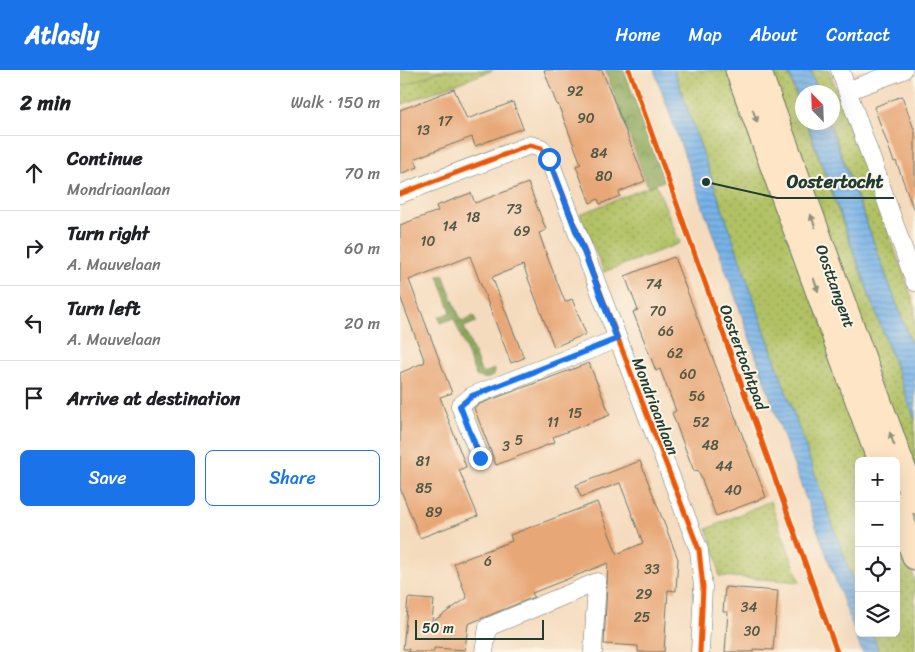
<!DOCTYPE html>
<meta charset="utf-8">
<style>
:root{--surface:#fff;--page:#f2f2f2;--text:#202124;--muted:#757577;--line:#e0e0e0;--accent:#1a73e8}
body{margin:0;font-family:Sriracha,sans-serif;background:var(--page);color:var(--text)}
.controls{position:absolute;right:15px;bottom:15px;display:grid;overflow:hidden;border-radius:8px;box-shadow:0 5px 20px #0002}
.controls button{width:45px;height:45px;display:grid;place-items:center;padding:0;border:0;border-bottom:1px solid var(--line);background:var(--surface);color:var(--text);font:25px sans-serif}
.compass{position:absolute;left:395px;top:15px;width:45px;height:45px;border-radius:50%;background:var(--surface);box-shadow:0 5px 20px #0002;rotate:337deg}
.scale{position:absolute;left:15px;bottom:12px;width:129px;box-sizing:border-box;padding-left:5px;border:2px solid #1f3d34;border-top:0;font-size:14px;line-height:18px;white-space:nowrap;color:#1f3d34;-webkit-text-stroke:4px #fcf5e5;paint-order:stroke}
.stop{position:absolute;width:15px;height:15px;margin:-11px;border:4px solid #1a73e8;border-radius:50%;background:#fff}
.stop.end{background:#1a73e8;border-color:#fff;box-shadow:0 1px 5px #0008}
.list{margin:0;padding:0;list-style:none}
h2{display:flex;justify-content:space-between;align-items:center;height:65px;margin:0;padding:0 20px;font-size:21px}
h2 small{font-size:16px;font-weight:400;color:var(--muted)}
.list li{display:grid;grid-template-columns:32px 1fr auto;gap:15px;align-items:center;box-sizing:border-box;height:75px;padding:0 20px;border-top:1px solid var(--line)}
.list b{display:block;font-size:19px;white-space:nowrap}
.list p{margin:0;font-size:16px;white-space:nowrap;color:var(--muted)}
.list em{font-size:16px;font-style:normal;color:var(--muted)}
.actions{display:flex;gap:10px;padding:15px 20px}
.actions a{flex:1;padding:11px 0;border:1px solid var(--accent);border-radius:8px;text-align:center;font-size:18px;color:var(--accent)}
.actions .main{background:var(--accent);color:#fff}
.icon{flex:none;width:28px;height:28px;fill:none;stroke:currentColor;stroke-width:2;stroke-linecap:round;stroke-linejoin:round}
.map{position:relative;flex:none;width:515px;height:582px;overflow:hidden}
header{display:flex;align-items:center;gap:30px;box-sizing:border-box;height:70px;padding:0 25px;background:var(--accent);color:#fff}
header strong{font-size:24px}
nav{display:flex;gap:28px;margin-inline-start:auto;font-size:18px}
main{display:flex}
aside{flex:1;background:var(--surface)}
.map>svg:first-child{display:block}
.grass{fill:url(#grass-dots);stroke:#687f4c}
.forest{fill:url(#forest-crowns);stroke:#567247}
.pitch{fill:#b1c164;stroke:#687f4c}
.water{fill:url(#water-rules);stroke:#4b788e}
.building{fill:#e8a777}
.lines{fill:none;stroke-linecap:round;stroke-linejoin:round}
.street-casing{stroke:#6a7464;stroke-width:19}
.secondary-casing{stroke:#6a7464;stroke-width:27}
.street{stroke:#fff;stroke-width:18}
.secondary{stroke:#fde5c5;stroke-width:25}
.cycleway-casing{stroke:#fcf5e5;stroke-width:8}
.cycleway{stroke:#e8590c;stroke-width:5}
.oneway{fill:#8e917c}
.route{stroke:#1a73e8;stroke-width:6}
.labels{text-anchor:middle;stroke-width:4;stroke-linejoin:round;paint-order:stroke}
.number-label{font-size:14px;fill:#515845}
.street-label{font-size:16px;fill:#1f3d34;stroke:#fcf5e5}
.leader{fill:none;stroke:#1f3d34;stroke-width:2}
.callout-dot{fill:#1f3d34;stroke:#fcf5e5;stroke-width:2}
.callout-label{font-size:18px;text-anchor:middle;font-weight:bold;fill:#1f3d34;stroke:#fcf5e5;stroke-width:4;stroke-linejoin:round;paint-order:stroke}
</style>
<header>
<strong>Atlasly</strong>
<nav><a>Home</a><a>Map</a><a>About</a><a>Contact</a></nav>
</header>
<main>
<aside>
<h2>2 min<small>Walk · 150 m</small></h2>
<ul class="list">
<li><svg class="icon" aria-label="ahead" viewBox="0 0 24 24"><path d="M12 20V5M6 11l6-6 6 6"/></svg><div><b>Continue</b><p>Mondriaanlaan</p></div><em>70 m</em></li>
<li><svg class="icon" aria-label="right" viewBox="0 0 24 24"><path d="M7 20v-9h11M14 6l5 5-5 5"/></svg><div><b>Turn right</b><p>A. Mauvelaan</p></div><em>60 m</em></li>
<li><svg class="icon" aria-label="left" viewBox="0 0 24 24"><path d="M17 20v-9H6M10 6l-5 5 5 5"/></svg><div><b>Turn left</b><p>A. Mauvelaan</p></div><em>20 m</em></li>
<li><svg class="icon" aria-label="arrive" viewBox="0 0 24 24"><path d="M6 21V4h12l-3 4 3 4H6"/></svg><div><b>Arrive at destination</b></div></li>
</ul>
<div class="actions"><a class="main">Save</a><a>Share</a></div>
</aside>
<div class="map">
<svg width="515" height="582" viewBox="0 0 515 582">
<defs>
<pattern id="grass-dots" width="8" height="8" patternUnits="userSpaceOnUse" patternTransform="scale(1.25)"><rect width="8" height="8" fill="#b1c164"/><path d="M2 2h.1M6 6h.1" fill="none" stroke="#8f9e53" stroke-width="1.8" stroke-linecap="round"/></pattern>
<pattern id="forest-crowns" width="20" height="18" patternUnits="userSpaceOnUse" patternTransform="scale(1.25)"><rect width="20" height="18" fill="#8ca75a"/><path d="M2 6a3 3 0 1 1 6 0M12 15a3 3 0 1 1 6 0" fill="none" stroke="#72894b"/></pattern>
<pattern id="water-rules" width="6" height="5" patternUnits="userSpaceOnUse" patternTransform="scale(1.25)"><rect width="6" height="5" fill="#77b2e8"/><path d="M0 2.5h6" fill="none" stroke="#6192bd"/></pattern>
</defs>
<rect width="100%" height="100%" fill="#fcf5e5"/>
<filter id="ink" filterUnits="userSpaceOnUse"><feTurbulence type="fractalNoise" baseFrequency=".02" numOctaves="2"/><feDisplacementMap in="SourceGraphic" scale="10" xChannelSelector="R" yChannelSelector="G"/><feConvolveMatrix kernelMatrix="1 2 1 2 8 2 1 2 1" color-interpolation-filters="sRGB"/></filter>
<filter id="wash" filterUnits="userSpaceOnUse"><feTurbulence type="fractalNoise" baseFrequency=".0096" numOctaves="4" result="noise"/><feDisplacementMap in="SourceGraphic" scale="20" xChannelSelector="R" yChannelSelector="G"/><feGaussianBlur stdDeviation="1.12" result="paint"/><feColorMatrix in="noise" values="0 0 0 0 0 0 0 0 0 0 0 0 0 0 0 0 0 1.4 0 .05"/><feComposite in="paint" operator="in"/></filter>
<g filter="url(#wash)">
<rect width="100%" height="100%" fill="#f5dbbe"/>
<g class="grass">
<path d="M43,0H93L0,35V17Z"/>
<path d="M274,0H330L472,391H459V527L427,439Z"/>
<path d="M366,0H387L402,44V52L406,53L515,350V410Z"/>
<path d="M410,0H429L515,236V273L512,275L430,53L432,52V22H419Z"/>
<path d="M256,114L280,173L204,202L180,144Z"/>
<path d="M370,431L400,512L319,506L317,488L307,459Z"/>
<path d="M496,459L515,510V582H479L472,563H496Z"/>
</g>
<g class="forest">
<path d="M205,0H224L264,111L248,117Z"/>
<path d="M43,204L61,251L74,246L76,252L64,257L82,304L94,299L95,303C90,310 84,309 76,306L54,248L41,253L39,247L51,242L38,206Z"/>
</g>
<path class="pitch" d="M0,0H43L0,17Z"/>
<g class="water">
<path d="M254,0H274L427,439L459,527V563H472L479,582H462L389,382L339,237Z"/>
<path d="M388,0H410L418,22H402V40Z"/>
<path d="M407,53H429L515,283V350Z"/>
</g>
<g id="blocks">
<g class="building">
<path d="M144,0H202L245,111L219,122L220,126L200,134L198,129L190,133L176,96L181,94L158,34L157,35Z"/>
<path d="M54,19L67,49L113,32L123,58L75,76L72,67L26,84L15,89L18,97L0,104V40Z"/>
<path d="M502,26L515,62V137L513,138L496,91L494,92L474,37Z"/>
<path d="M128,113L146,160L139,163L147,186L165,232L172,229L186,264L154,277L123,195L92,207L124,288L111,293L70,186L9,210L52,323L40,327L66,397L59,400L78,446L20,468L0,418V303L25,292L0,226V155L38,141L36,136L71,123L75,133Z"/>
<path d="M274,187L366,427L316,446L298,400L294,401L285,378L272,343L276,341L260,299L256,301L233,242L238,240L225,206Z"/>
<path d="M189,293L210,345L153,367L155,372L96,395L74,338L77,335Z"/>
<path d="M240,391L278,489L276,521L268,520L264,582H238V576L204,574L208,493L132,523L134,527L68,554L65,580L34,578V582H8L9,579H3L8,528L34,530L32,552L67,528L54,493L112,471L110,465L197,432L217,484L243,473L220,413L181,427L176,415Z"/>
<path d="M325,517L378,521L373,580L353,579V582H325L328,542H323Z"/>
</g>
</g>
</g>
<g filter="url(#ink)">
<use href="#blocks" fill-opacity="0" stroke="#6a7464" stroke-width="1"/>
<g class="lines">
<defs>
<g id="street">
<path d="M440,0L515,212"/>
<path d="M447,21L503,0"/>
<path d="M0,124L130,75L141,78L149,89L299,480L303,517L300,582"/>
<path d="M80,387L60,336L72,326L217,269"/>
<path d="M84,582L88,557L197,512L193,582"/>
</g>
<g id="secondary">
<path d="M338,0L480,391"/>
<path d="M358,0L515,431"/>
<path d="M496,435L515,487"/>
</g>
</defs>
<use href="#street" class="street-casing"/>
<use href="#secondary" class="secondary-casing"/>
<use href="#street" class="street"/>
<use href="#secondary" class="secondary"/>
<defs>
<g id="cycleway">
<path d="M229,0L437,582"/>
<path d="M0,124L130,75L141,78L149,89L299,480L303,517L300,582"/>
</g>
</defs>
<use href="#cycleway" class="cycleway-casing"/>
<use href="#cycleway" class="cycleway"/>
</g>
<defs><path id="oneway-solid" d="M-6-.8H1V-3.2L6.5 0L1 3.2V.8H-6Z" transform="scale(1.25)"/></defs>
<g class="oneway">
<use href="#oneway-solid" transform="translate(355 46) rotate(70)"/>
<use href="#oneway-solid" transform="translate(413 151) rotate(-110)"/>
<use href="#oneway-solid" transform="translate(416 215) rotate(70)"/>
<use href="#oneway-solid" transform="translate(492 369) rotate(-110)"/>
</g>
</g>
<g class="lines" filter="url(#ink)">
<path class="route" d="M80,388L60,336L72,326L217,269L149,89"/>
</g>
<g class="labels">
<g class="number-label">
<text x="175" y="26">92</text>
<text x="186" y="53">90</text>
<text x="45" y="56">17</text>
<text x="23" y="65">13</text>
<text x="199" y="88">84</text>
<text x="204" y="111">80</text>
<text x="114" y="144">73</text>
<text x="73" y="152">18</text>
<text x="50" y="161">14</text>
<text x="122" y="166">69</text>
<text x="28" y="176">10</text>
<text x="254" y="219">74</text>
<text x="258" y="246">70</text>
<text x="266" y="266">66</text>
<text x="275" y="288">62</text>
<text x="288" y="309">60</text>
<text x="297" y="331">56</text>
<text x="175" y="348">15</text>
<text x="153" y="357">11</text>
<text x="301" y="357">52</text>
<text x="119" y="375">5</text>
<text x="310" y="380">48</text>
<text x="106" y="381">3</text>
<text x="23" y="396">81</text>
<text x="324" y="401">44</text>
<text x="24" y="423">85</text>
<text x="333" y="425">40</text>
<text x="34" y="447">89</text>
<text x="88" y="496">6</text>
<text x="252" y="504">33</text>
<text x="244" y="529">29</text>
<text x="349" y="542">34</text>
<text x="242" y="552">25</text>
<text x="352" y="566">30</text>
</g>
<g class="street-label">
<text transform="translate(436 216) rotate(70)" y="6">Oosttangent</text>
<text transform="translate(344 287) rotate(70)" y="6">Oostertochtpad</text>
<text transform="translate(256 336) rotate(69)" y="6">Mondriaanlaan</text>
</g>
</g>
<path class="leader" d="M306 112L377 128H494"/>
<circle class="callout-dot" cx="306" cy="112" r="5"/>
<g class="callout-label">
<text x="435" y="118">Oostertocht</text>
</g>
</svg>
<div class="controls">
<button>+</button>
<button>−</button>
<button><svg class="icon" aria-label="locate" viewBox="0 0 24 24"><circle cx="12" cy="12" r="6"/><path d="M12 2v4M12 18v4M2 12h4M18 12h4"/></svg></button>
<button><svg class="icon" aria-label="layers" viewBox="0 0 24 24"><path d="M12 4l9 5-9 5-9-5zM3 14l9 5 9-5"/></svg></button>
</div>
<svg class="compass" viewBox="-18 -18 36 36"><path d="M0-13l5 13h-10z" fill="#e53935"/><path d="M0 13l5-13h-10z" fill="#757577"/></svg>
<div class="scale">50 m</div>
<div class="stop" style="left:149px;top:89px"></div>
<div class="stop end" style="left:80px;top:388px"></div>
</div>
</main>
